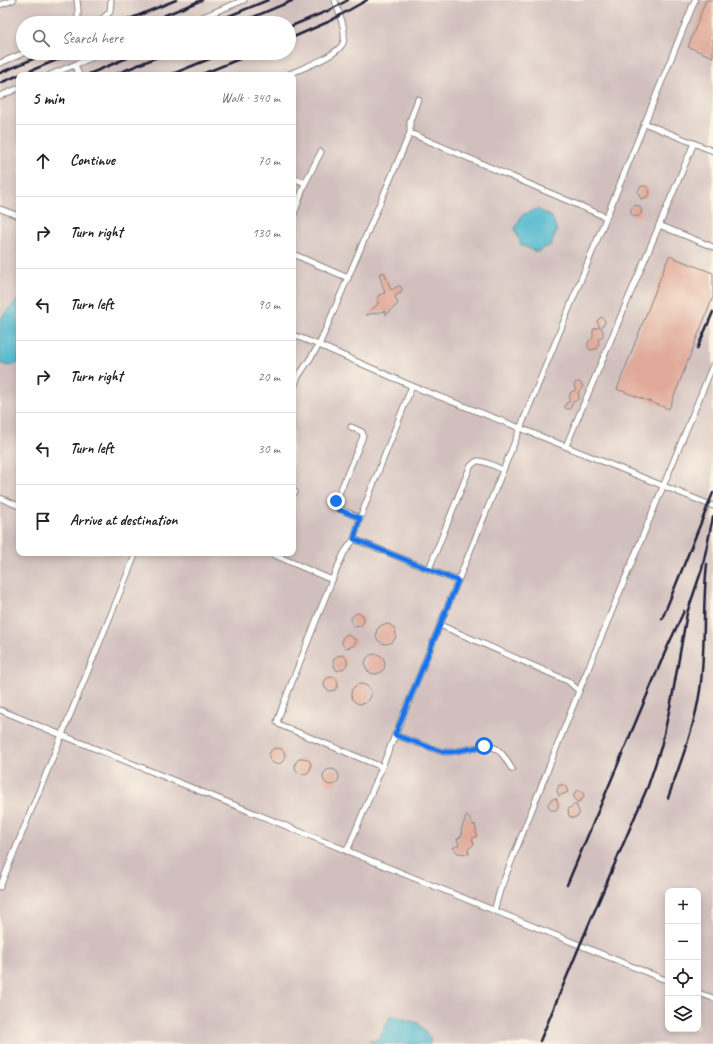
<!DOCTYPE html>
<meta charset="utf-8">
<style>
:root{--surface:#fff;--page:#f2f2f2;--text:#222;--muted:#767676;--line:#e0e0e0}
body{margin:0;font-family:Caveat,sans-serif;background:var(--page);color:var(--text)}
.controls{position:absolute;right:12px;bottom:12px;display:grid;overflow:hidden;border-radius:8px;box-shadow:0 2px 6px #0003}
.controls button{width:36px;height:36px;display:grid;place-items:center;padding:0;border:0;border-bottom:1px solid var(--line);background:var(--surface);color:var(--text);font:20px sans-serif}
.stop{position:absolute;width:12px;height:12px;margin:-9px;border:3px solid #1a73e8;border-radius:50%;background:#fff}
.stop.end{background:#1a73e8;border-color:#fff;box-shadow:0 1px 4px #0008}
.list{margin:0;padding:0;list-style:none}
h2{display:flex;justify-content:space-between;align-items:center;height:52px;margin:0;padding:0 16px;font-size:17px}
h2 small{font-size:13px;font-weight:400;color:var(--muted)}
.list li{display:grid;grid-template-columns:26px 1fr auto;gap:12px;align-items:center;box-sizing:border-box;height:72px;padding:0 16px;border-top:1px solid var(--line)}
.list b{display:block;font-size:15px;white-space:nowrap}
.list em{font-size:13px;font-style:normal;color:var(--muted)}
.icon{flex:none;width:22px;height:22px;fill:none;stroke:currentColor;stroke-width:2;stroke-linecap:round;stroke-linejoin:round}
.map{position:relative;flex:none;width:713px;height:1044px;overflow:hidden}
.search{position:absolute;background:var(--surface);box-shadow:0 2px 6px #0003;left:16px;top:16px;width:280px;height:44px;display:flex;align-items:center;gap:10px;box-sizing:border-box;padding:0 14px;border-radius:22px;color:var(--muted);font-size:15px}
.panel{position:absolute;background:var(--surface);box-shadow:0 2px 6px #0003;left:16px;top:72px;width:280px;height:484px;border-radius:8px}
.map>svg:first-child{display:block}
.industrial{fill:#d1bfbd;fill-rule:evenodd}
.water{fill:#51b9cf;stroke:#3a6e85}
.building{fill:#e0a999}
.lines{fill:none;stroke-linecap:round;stroke-linejoin:round}
.service-casing{stroke:#8b8482;stroke-width:7}
.service{stroke:#fff;stroke-width:5}
.rail{stroke:#22223b;stroke-width:2.5}
.route{stroke:#1a73e8;stroke-width:5}
</style>
<div class="map">
<svg width="713" height="1044" viewBox="0 0 713 1044">
<rect width="100%" height="100%" fill="#fcf5e5"/>
<filter id="ink" filterUnits="userSpaceOnUse"><feTurbulence type="fractalNoise" baseFrequency=".025" numOctaves="2"/><feDisplacementMap in="SourceGraphic" scale="8" xChannelSelector="R" yChannelSelector="G"/><feConvolveMatrix kernelMatrix="1 2 1 2 8 2 1 2 1" color-interpolation-filters="sRGB"/></filter>
<filter id="wash" filterUnits="userSpaceOnUse"><feTurbulence type="fractalNoise" baseFrequency=".012" numOctaves="4" result="noise"/><feDisplacementMap in="SourceGraphic" scale="16" xChannelSelector="R" yChannelSelector="G"/><feGaussianBlur stdDeviation="0.9" result="paint"/><feColorMatrix in="noise" values="0 0 0 0 0 0 0 0 0 0 0 0 0 0 0 0 0 1.4 0 .05"/><feComposite in="paint" operator="in"/></filter>
<g filter="url(#wash)">
<rect width="100%" height="100%" fill="#f4e5c8"/>
<path class="industrial" d="M0,0H713V1044H0ZM23,23H289V53H23ZM19,75H293V553H19ZM668,891H698V1029H668Z"/>
<g class="water">
<path d="M537,209L552,217L557,231L551,245L537,252L521,245L515,229L522,215Z"/>
<path d="M19,298V363L9,366L0,363V319Z"/>
<path d="M391,1015L418,1023L431,1039L430,1044H376L369,1040L379,1039Z"/>
</g>
<g id="blocks">
<g class="building">
<path d="M706,0H713V57L688,47Z"/>
<path d="M641,186H646L648,188L650,193L647,197L641,199L638,193V191Z"/>
<circle cx="636" cy="211" r="5.5"/>
<path d="M669,256L713,273V297L669,409L617,389Z"/>
<path d="M384,272L391,290L398,286H400L402,288V292L395,296L398,304L386,315L385,311L366,315L378,304V297L379,295L385,293L379,274Z"/>
<path d="M601,317L604,319L605,321V323L601,328L603,331V336L598,339L599,344L597,349L590,350L588,347V342L593,338V331L594,329L600,327L597,322L598,320Z"/>
<path d="M576,382H580L583,386L582,388L578,393L579,395V398L577,400L573,402L570,409H567L565,408V404L569,402L570,394L571,392L576,390L574,386Z"/>
<path d="M358,613L363,615L364,621L361,626L354,627L351,621V618L355,614Z"/>
<circle cx="386" cy="634" r="10"/>
<path d="M347,634L356,640L355,643L353,646L350,647L346,648L342,644V638Z"/>
<circle cx="375" cy="664" r="10"/>
<path d="M343,655L347,660V665L343,669L337,671L334,666L333,660L337,656Z"/>
<circle cx="331" cy="684" r="7"/>
<circle cx="361" cy="694" r="10"/>
<circle cx="277" cy="756" r="8"/>
<circle cx="303" cy="766" r="8"/>
<circle cx="331" cy="777" r="8"/>
<path d="M559,785H564L566,787L568,792L559,796L557,790Z"/>
<path d="M578,790L583,792L584,796L582,800L577,802L574,797V794Z"/>
<path d="M556,798L558,804V807L556,810H551L548,806V804L551,800Z"/>
<path d="M576,804L579,812V814L578,816L573,818L569,816L568,809Z"/>
<path d="M467,815L474,826L475,824L477,836L472,839L474,844L468,849L469,854L458,853L453,848L459,845L457,839L462,836L461,830Z"/>
</g>
</g>
</g>
<g filter="url(#ink)">
<use href="#blocks" fill-opacity="0" stroke="#8b8482" stroke-width="1"/>
<g class="lines">
<defs>
<g id="service">
<path d="M77,0L78,9V23"/>
<path d="M0,5L13,0"/>
<path d="M94,23L102,19L110,12L111,0"/>
<path d="M188,23L244,0"/>
<path d="M0,63L24,53"/>
<path d="M75,65L79,75"/>
<path d="M50,75L103,53"/>
<path d="M287,75C300,69 342,55 344,40C346,27 338,12 335,0"/>
<path d="M0,96L19,88"/>
<path d="M644,123L713,151"/>
<path d="M410,133V121L418,99"/>
<path d="M293,178L305,183"/>
<path d="M0,209L19,216"/>
<path d="M293,217L305,183L321,152"/>
<path d="M659,225L713,247"/>
<path d="M293,254L348,278"/>
<path d="M293,335L319,345L412,386L520,428L713,506"/>
<path d="M293,389L298,377L319,345L410,133L606,217"/>
<path d="M351,427L362,432L363,435L362,439L336,501C336,505 336,507 340,509L360,518"/>
<path d="M566,446L694,143"/>
<path d="M293,491L295,492"/>
<path d="M0,498L19,506"/>
<path d="M354,539L458,581"/>
<path d="M270,553L332,580"/>
<path d="M429,569L470,467C472,465 474,462 477,461C484,460 497,467 503,470"/>
<path d="M440,625L568,681L579,691L500,890L494,911"/>
<path d="M579,691L713,365"/>
<path d="M0,710L668,981"/>
<path d="M395,735L443,752H452L484,746L492,747L497,749L503,755L512,769"/>
<path d="M382,767L280,725L277,722L283,705L332,580L344,553L354,539L360,518L412,386"/>
<path d="M347,851L373,789L695,0"/>
<path d="M0,887L136,553"/>
<path d="M698,993L713,998"/>
</g>
</defs>
<use href="#service" class="service-casing"/>
<use href="#service" class="service"/>
<g class="rail">
<path d="M120,23L176,0"/>
<path d="M146,23L202,0"/>
<path d="M212,23L268,0"/>
<path d="M239,23L294,0"/>
<path d="M289,27L332,9L348,0"/>
<path d="M289,39L328,22L367,0"/>
<path d="M0,73L47,53"/>
<path d="M89,74L139,53"/>
<path d="M20,75L74,53"/>
<path d="M114,75L167,53"/>
<path d="M170,75L224,53"/>
<path d="M200,75L254,53"/>
<path d="M0,83L19,75"/>
<path d="M697,349L713,312"/>
<path d="M662,619L713,493"/>
<path d="M668,798C680,764 695,726 700,690C706,648 702,606 707,564"/>
<path d="M567,885L666,650L684,611"/>
<path d="M540,1041L580,945L648,786L661,747L672,698L687,613L702,569L713,517"/>
</g>
</g>
</g>
<g class="lines" filter="url(#ink)">
<path class="route" d="M336,501C335,505 336,507 340,510L360,518L354,539L458,581L395,735L443,752H452L484,746"/>
</g>
</svg>
<div class="controls">
<button>+</button>
<button>−</button>
<button><svg class="icon" aria-label="locate" viewBox="0 0 24 24"><circle cx="12" cy="12" r="6"/><path d="M12 2v4M12 18v4M2 12h4M18 12h4"/></svg></button>
<button><svg class="icon" aria-label="layers" viewBox="0 0 24 24"><path d="M12 4l9 5-9 5-9-5zM3 14l9 5 9-5"/></svg></button>
</div>
<div class="stop" style="left:484px;top:746px"></div>
<div class="stop end" style="left:336px;top:501px"></div>
<div class="search"><svg class="icon" aria-label="search" viewBox="0 0 24 24"><circle cx="10" cy="10" r="6"/><path d="M15 15l6 6"/></svg>Search here</div>
<section class="panel">
<h2>5 min<small>Walk · 340 m</small></h2>
<ul class="list">
<li><svg class="icon" aria-label="ahead" viewBox="0 0 24 24"><path d="M12 20V5M6 11l6-6 6 6"/></svg><div><b>Continue</b></div><em>70 m</em></li>
<li><svg class="icon" aria-label="right" viewBox="0 0 24 24"><path d="M7 20v-9h11M14 6l5 5-5 5"/></svg><div><b>Turn right</b></div><em>130 m</em></li>
<li><svg class="icon" aria-label="left" viewBox="0 0 24 24"><path d="M17 20v-9H6M10 6l-5 5 5 5"/></svg><div><b>Turn left</b></div><em>90 m</em></li>
<li><svg class="icon" aria-label="right" viewBox="0 0 24 24"><path d="M7 20v-9h11M14 6l5 5-5 5"/></svg><div><b>Turn right</b></div><em>20 m</em></li>
<li><svg class="icon" aria-label="left" viewBox="0 0 24 24"><path d="M17 20v-9H6M10 6l-5 5 5 5"/></svg><div><b>Turn left</b></div><em>30 m</em></li>
<li><svg class="icon" aria-label="arrive" viewBox="0 0 24 24"><path d="M6 21V4h12l-3 4 3 4H6"/></svg><div><b>Arrive at destination</b></div></li>
</ul>
</section>
</div>
